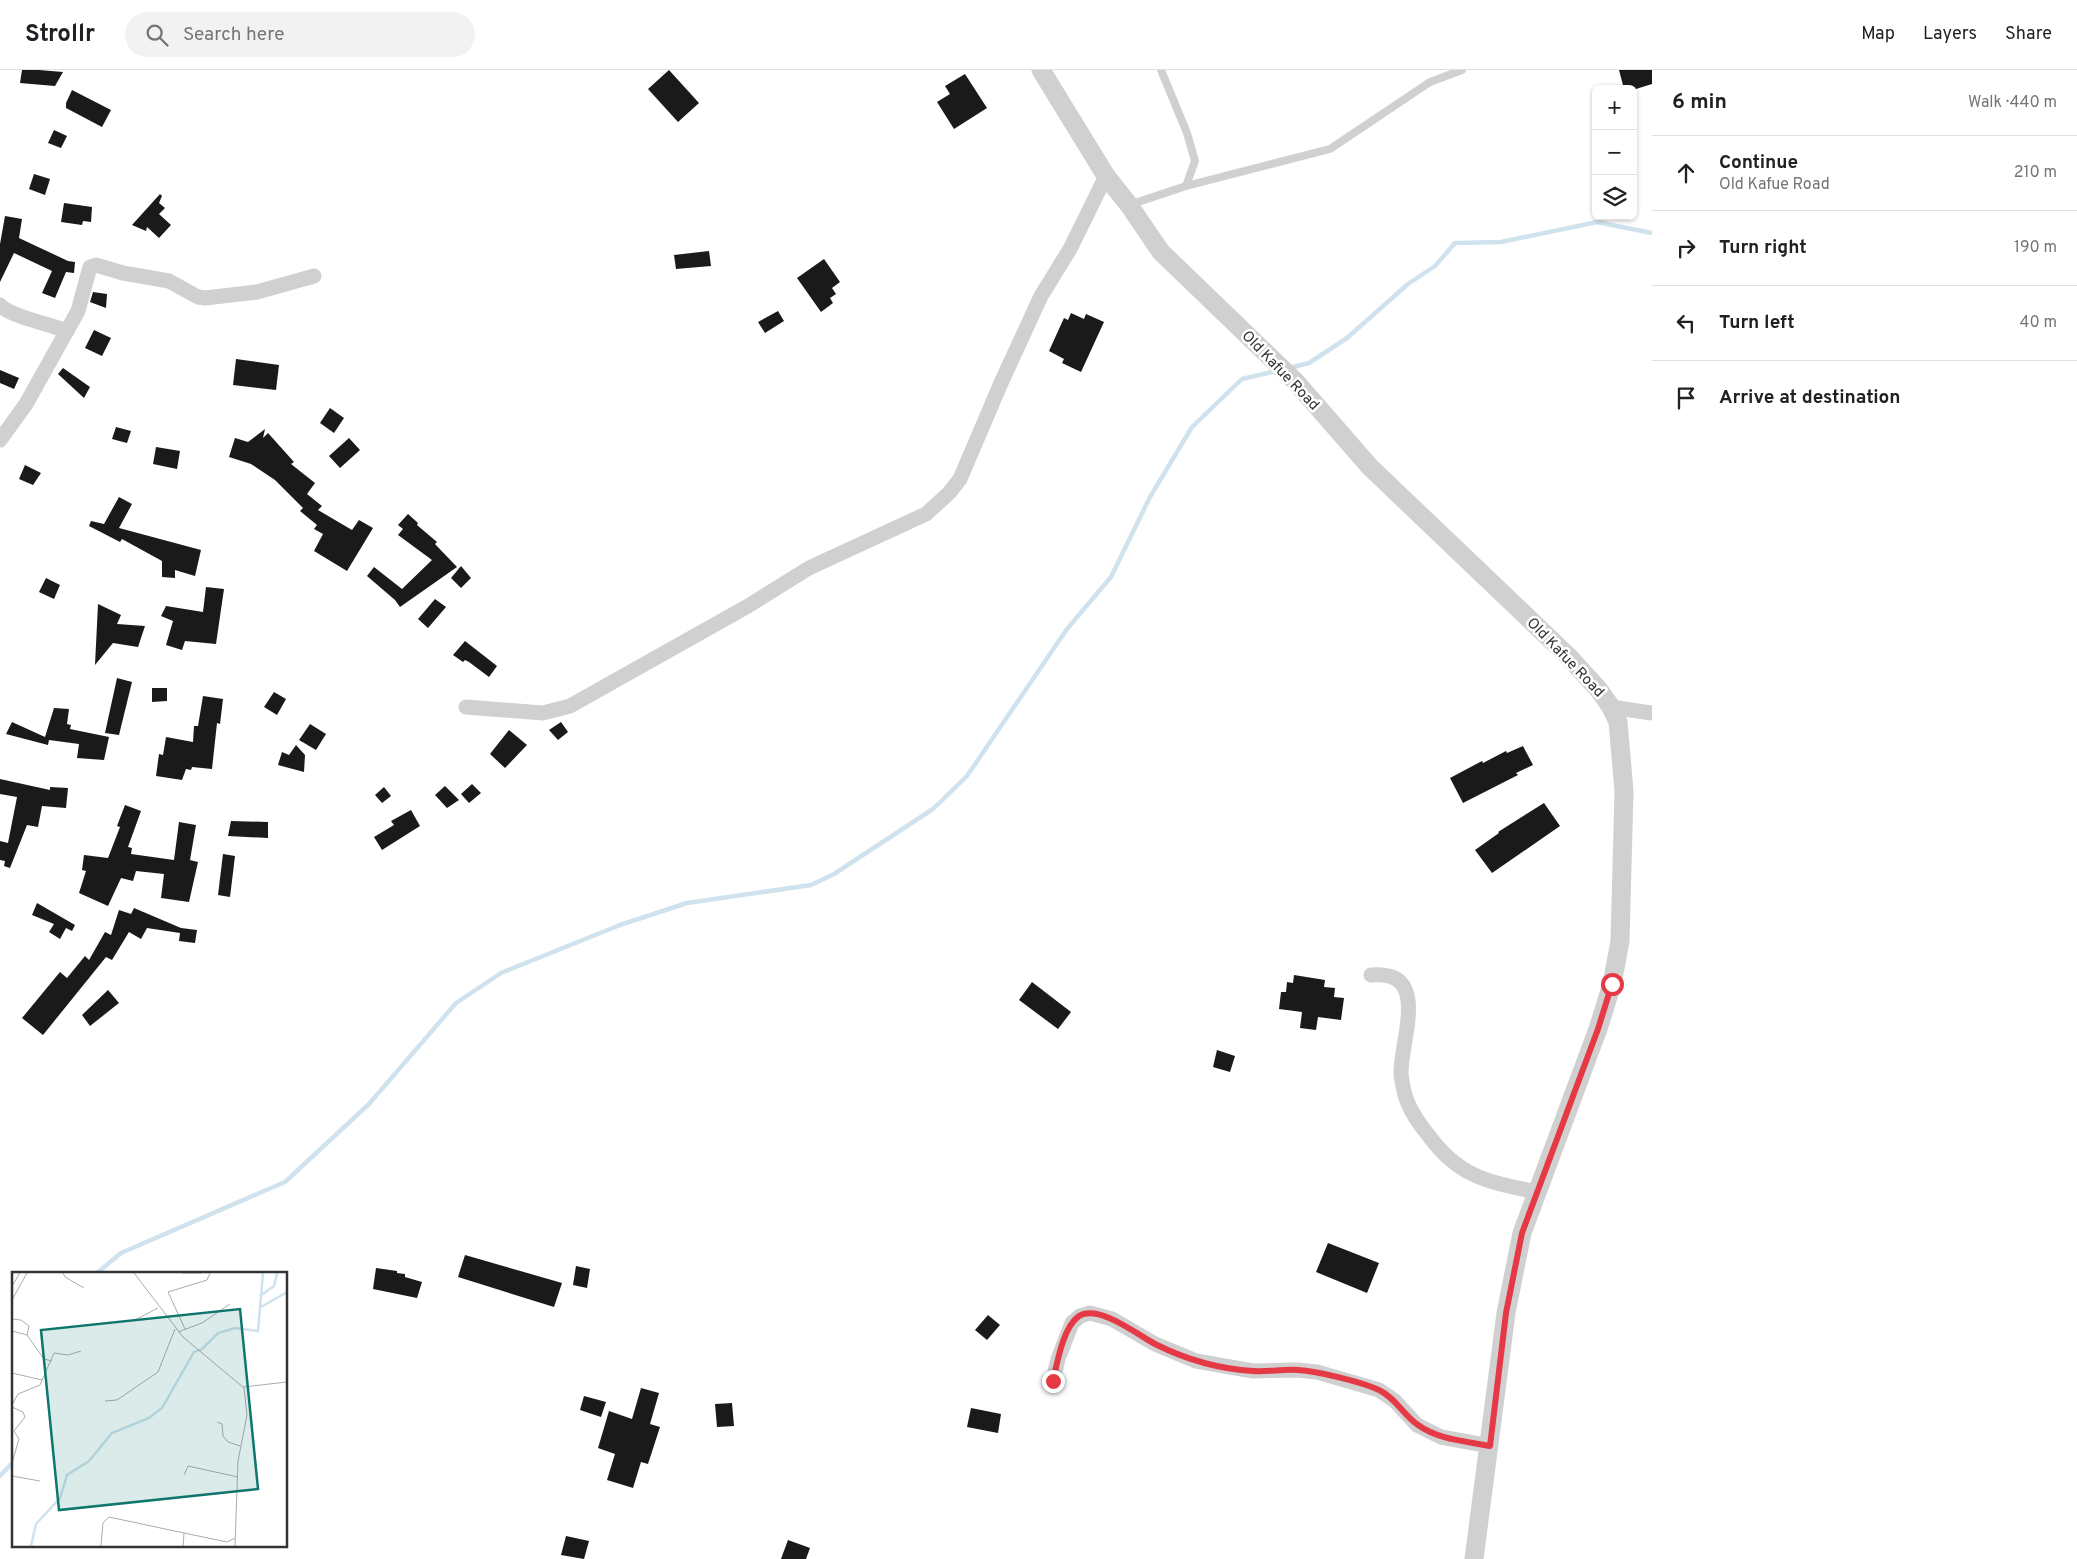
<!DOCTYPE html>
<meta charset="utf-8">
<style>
:root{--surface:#fff;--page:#f2f2f2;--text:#202124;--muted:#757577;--line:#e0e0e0}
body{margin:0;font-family:Overpass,sans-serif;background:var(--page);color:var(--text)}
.controls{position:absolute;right:15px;top:15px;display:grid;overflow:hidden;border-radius:8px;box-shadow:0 1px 4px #0004}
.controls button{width:45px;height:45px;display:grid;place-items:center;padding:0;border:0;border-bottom:1px solid var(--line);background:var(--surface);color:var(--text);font:25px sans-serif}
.stop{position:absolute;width:15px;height:15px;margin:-11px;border:4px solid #e63946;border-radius:50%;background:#fff}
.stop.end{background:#e63946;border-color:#fff;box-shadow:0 1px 5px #0008}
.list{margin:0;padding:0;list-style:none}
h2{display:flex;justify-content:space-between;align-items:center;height:65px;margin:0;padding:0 20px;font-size:21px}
h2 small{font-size:16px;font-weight:400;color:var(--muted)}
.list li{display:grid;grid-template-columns:32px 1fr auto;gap:15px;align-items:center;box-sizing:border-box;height:75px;padding:0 20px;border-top:1px solid var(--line)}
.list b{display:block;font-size:19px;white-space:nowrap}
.list p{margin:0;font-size:16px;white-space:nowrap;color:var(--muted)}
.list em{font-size:16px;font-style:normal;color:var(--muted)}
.icon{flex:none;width:28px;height:28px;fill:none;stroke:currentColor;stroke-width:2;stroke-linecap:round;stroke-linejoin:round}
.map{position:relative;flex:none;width:1652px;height:1489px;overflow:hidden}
header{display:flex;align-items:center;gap:30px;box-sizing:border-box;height:70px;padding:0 25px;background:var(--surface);border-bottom:1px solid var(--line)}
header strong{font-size:24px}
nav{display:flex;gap:28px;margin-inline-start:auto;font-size:18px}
.search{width:350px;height:45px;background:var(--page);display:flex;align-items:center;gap:12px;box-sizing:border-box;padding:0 18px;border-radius:28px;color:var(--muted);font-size:19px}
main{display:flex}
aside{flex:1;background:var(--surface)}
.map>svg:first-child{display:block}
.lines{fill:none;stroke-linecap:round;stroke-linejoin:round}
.stream{stroke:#cfe2ee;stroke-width:4.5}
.building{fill:#1a1a1a}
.service{stroke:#d0d0d0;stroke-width:8}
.minor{stroke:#d0d0d0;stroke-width:15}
.tertiary{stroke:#d0d0d0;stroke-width:19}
.route{stroke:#e63946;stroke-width:6}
.labels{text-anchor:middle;stroke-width:5;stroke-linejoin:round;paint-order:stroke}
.street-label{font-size:15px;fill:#333;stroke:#fff}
.inset-river{fill:none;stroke:#cfe2ee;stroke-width:2.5}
.inset-road{fill:none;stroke:#adadad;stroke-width:1}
.view{fill:#0f766e;fill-opacity:0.15;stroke:#0f766e;stroke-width:2.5}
.inset-edge{fill:none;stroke:#333;stroke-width:2.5}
</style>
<header>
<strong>Strollr</strong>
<div class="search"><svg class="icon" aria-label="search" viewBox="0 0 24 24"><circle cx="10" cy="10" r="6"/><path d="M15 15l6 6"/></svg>Search here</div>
<nav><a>Map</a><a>Layers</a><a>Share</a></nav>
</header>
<main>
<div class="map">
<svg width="1652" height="1489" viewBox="0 0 1652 1489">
<rect width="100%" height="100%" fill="#fff"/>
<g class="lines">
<g class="stream">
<path d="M1289,298L1309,293L1347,268L1408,214L1435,196L1455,173L1501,172L1597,152L1652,163"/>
<path d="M97,1203L121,1183L285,1112L369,1034L456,933L501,903L620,855L687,833L811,815L834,804L933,739L967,706L1067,559L1111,507L1150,427L1192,357L1242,309L1276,301"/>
<path d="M0,1406L14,1391"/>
</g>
</g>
<g class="building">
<path d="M22,0H39L63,2L55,16L20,13Z"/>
<path d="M669,0L699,33L678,52L648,19Z"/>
<path d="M1619,0H1652V14L1636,19H1624Z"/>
<path d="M965,4L987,38L954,59L937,32L950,24L945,16Z"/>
<path d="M72,20L111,40L102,57L66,38V33Z"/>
<path d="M54,60L67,66L61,78L48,73Z"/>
<path d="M34,104L50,109L45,125L29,119Z"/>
<path d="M160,124L162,126L159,133L165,138L159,144L171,155L159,168L147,157L146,161L132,155Z"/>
<path d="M64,133L92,137L91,152L83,151L82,155L61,152Z"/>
<path d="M5,146L22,149L19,168L68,191L75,192L74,203L66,202L55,228L42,223L52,201L14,183L0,212V174Z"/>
<path d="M709,181L711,196L676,199L674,185Z"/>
<path d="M824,189L840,212L832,218L836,224L830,228L833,233L821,242L797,208Z"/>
<path d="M93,222L107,224L106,238L90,232Z"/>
<path d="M778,241L784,251L765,263L758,252Z"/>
<path d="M1071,243L1084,249L1086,244L1104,252L1081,302L1062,293L1064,289L1049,281L1064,248L1068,250Z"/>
<path d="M94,260L111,268L102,286L85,278Z"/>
<path d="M236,289L279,295L276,320L233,315Z"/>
<path d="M63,298L90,317L84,328L58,304Z"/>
<path d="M0,300L19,308L14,319L0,313Z"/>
<path d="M330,338L344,348L334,363L320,353Z"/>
<path d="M116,357L131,361L127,373L112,369Z"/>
<path d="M265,359L263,368L268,363L294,392L291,394L315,413L307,424L322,436L318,440L352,460L359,450L373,458L347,501L314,481L323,464L314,459L317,455L300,441L303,438L275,410L251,394L229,387L235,368L248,372Z"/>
<path d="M349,368L360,380L340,398L329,386Z"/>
<path d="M156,377L180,381L177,399L153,394Z"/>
<path d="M25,395L41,403L33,415L19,409Z"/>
<path d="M119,427L132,434L119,458L201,480L195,506L175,500V508L162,507V491L122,469L120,472L89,456L91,451L104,454Z"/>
<path d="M408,444L418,453L417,455L437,472L435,474L457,497L400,537L395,530L367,506L374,497L402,519L432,490L398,465L403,459L398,455Z"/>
<path d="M461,496L471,508L461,518L451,508Z"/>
<path d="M46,508L60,515L54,529L39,522Z"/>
<path d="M206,517L224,519L216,574L185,571L182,580L166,575L173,551L161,546L166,536L203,542Z"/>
<path d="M435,529L446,537L428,558L418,549Z"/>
<path d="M98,534L121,545L117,554L145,556L138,577L113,573L95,595Z"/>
<path d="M465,571L497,596L489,607L469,592L465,590L463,592L453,585Z"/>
<path d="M117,608L132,612L119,665L105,663Z"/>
<path d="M152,618H167V631L152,632Z"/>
<path d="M274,622L286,629L277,645L264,637Z"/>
<path d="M203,626L223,629L220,654L217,653L212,699L192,697L191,700L186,699L182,710L156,706L159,684L163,685L166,667L193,672L194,656H198Z"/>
<path d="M54,638L69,639L67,654L71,655L70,659L109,667L104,690L77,688L79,674L49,670L48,675L6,664L12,652L45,667Z"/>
<path d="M561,652L568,662L558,670L549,660Z"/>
<path d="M310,654L326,664L316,680L299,670Z"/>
<path d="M509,660L527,675L505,698L490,684Z"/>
<path d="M296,675L305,685L304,702L278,695L282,682L289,685Z"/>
<path d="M1523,676L1533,695L1516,703L1518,705L1463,733L1450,708L1482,691L1483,693L1506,681L1507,683Z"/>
<path d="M0,709L50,720V717L68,718L66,738L42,736L38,757L27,755L10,798L4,796L5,791L0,790V771L8,773L17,727L0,724Z"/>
<path d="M472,714L481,723L469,733L461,724Z"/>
<path d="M445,716L459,730L447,738L435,725Z"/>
<path d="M384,717L391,726L382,733L375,725Z"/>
<path d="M1544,733L1560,756L1492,803L1475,780L1499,763L1498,762Z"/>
<path d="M125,735L141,741L128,777L132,778L131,784L174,790L179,752L196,755L190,790L198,792L189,832L161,828L164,804L136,801L133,811L121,808L108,836L79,823L86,801L82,800L84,785L108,788L120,757L117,756Z"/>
<path d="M411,740L420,756L382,780L374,767L394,755L391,751Z"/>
<path d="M231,751L268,752V768L228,766Z"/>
<path d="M223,784L235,786L230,827L218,825Z"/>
<path d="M37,833L75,855L72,861L66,858L60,869L49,862L54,854L32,845Z"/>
<path d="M134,838L181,858L197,860L195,873L179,871L180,863L147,858L141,869L129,862L112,890L106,887L43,965L22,948L60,902L67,908L85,886L89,890L105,862L111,865L119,840L131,844Z"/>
<path d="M1294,905L1325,910L1324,917L1335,918L1334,927L1344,928L1341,950L1318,947L1316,960L1300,958L1302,942L1279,939L1281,922H1286L1287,912L1293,913Z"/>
<path d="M1032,912L1071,942L1058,959L1019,930Z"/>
<path d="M108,920L119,933L90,956L82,945Z"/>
<path d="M1217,980L1235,986L1230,1002L1213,997Z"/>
<path d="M1328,1173L1379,1193L1367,1223L1316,1202Z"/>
<path d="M465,1185L562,1213L554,1237L458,1207Z"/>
<path d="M576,1196L590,1199L587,1218L573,1215Z"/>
<path d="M376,1198L397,1201V1203L405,1204V1207L422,1212L417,1228L373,1219Z"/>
<path d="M988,1245L1000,1255L987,1270L975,1260Z"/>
<path d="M641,1318L659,1323L650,1354L660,1357L648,1394L641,1392L633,1418L607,1410L615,1384L598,1378L609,1341L632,1349Z"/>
<path d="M584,1326L606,1332L601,1347L580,1340Z"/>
<path d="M732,1333L734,1356L717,1357L715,1334Z"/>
<path d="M971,1338L1001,1344L998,1363L967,1357Z"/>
<path d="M566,1466L589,1471L584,1489L561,1485Z"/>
<path d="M788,1470L810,1478L806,1489H781Z"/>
</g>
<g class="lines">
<g class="service">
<path d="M1161,0L1187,63L1195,91L1186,116"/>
<path d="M1129,135L1186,116L1330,79L1430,12L1462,0"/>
</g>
<g class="minor">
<path d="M0,235C11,247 50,254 67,261"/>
<path d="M0,370L26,334L78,241L90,197L96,195L123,203L169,211L198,227L205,228L257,222L314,206"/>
<path d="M466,637L543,643L570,636L748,536L809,498L926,444L949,423L960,409L1001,313L1041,226L1070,179L1106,106"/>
<path d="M1611,637L1652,643"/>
<path d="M1371,905C1432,899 1400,971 1401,1004C1402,1012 1404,1023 1407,1031C1412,1044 1420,1055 1429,1066C1460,1108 1489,1112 1537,1122"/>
<path d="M1053,1311L1058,1289L1072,1253L1080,1246L1090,1243L1112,1249L1155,1274L1196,1291L1253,1301L1298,1300L1317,1302L1379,1320L1395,1331L1417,1355L1441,1367L1490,1376"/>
</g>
<path class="tertiary" d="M1041,0L1106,106L1129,135L1161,182L1295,311L1370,397L1568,586L1599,620L1611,637L1618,652L1624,721L1620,871L1612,914L1598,959L1522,1163L1506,1243L1474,1489"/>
</g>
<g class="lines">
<path class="route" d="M1053,1311C1057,1293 1063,1257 1079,1246C1099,1234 1138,1265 1155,1274C1185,1289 1219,1299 1253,1301C1268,1302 1283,1299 1298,1300C1317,1301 1362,1312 1379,1320C1396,1328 1403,1345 1418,1355C1439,1370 1466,1371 1490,1376L1506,1243L1522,1163L1598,959L1612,914"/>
</g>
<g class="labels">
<g class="street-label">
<text transform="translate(1281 300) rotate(46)" y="5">Old Kafue Road</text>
<text transform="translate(1566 587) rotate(46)" y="5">Old Kafue Road</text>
</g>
</g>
<g transform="translate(12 1202)">
<rect width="275" height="275" fill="#fff"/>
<path class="inset-river" d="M248,24L262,14L265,1M249,35L275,20M19,274L24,252L48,226L55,203L77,189L100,161L137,146L150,136L182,80L190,77L206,61L223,56L246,59L251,1"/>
<path class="inset-road" d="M51,1L53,5L72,16M122,1L171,65L232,116L235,143L226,189L223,274M170,1H190M0,14L8,1M0,28L15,1M0,47L9,48L17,54L15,63M123,48L146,36M173,57L156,20L195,8L198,1M0,59L15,63L32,87L40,89M166,60L190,51L218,32M0,101L30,108M231,115L275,110M93,129L105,128L146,100L163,57M0,133L6,122L28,113L42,81L56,83L69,79M0,135L11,140L13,145L2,159L7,167L0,191M205,150L210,152L211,164L216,170L228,174M172,203L176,194L226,205M0,204L28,209M89,274L91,251L97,245L172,261M171,274L172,261L215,270L223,266"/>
<path class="view" d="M228,37L246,217L47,238L29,58Z"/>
<rect width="275" height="275" class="inset-edge"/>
</g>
</svg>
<div class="controls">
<button>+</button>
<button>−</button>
<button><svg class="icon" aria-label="layers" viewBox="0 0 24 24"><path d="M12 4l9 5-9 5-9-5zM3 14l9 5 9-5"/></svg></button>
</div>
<div class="stop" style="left:1612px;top:914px"></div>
<div class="stop end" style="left:1053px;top:1311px"></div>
</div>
<aside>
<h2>6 min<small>Walk · 440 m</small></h2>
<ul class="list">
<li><svg class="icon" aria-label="ahead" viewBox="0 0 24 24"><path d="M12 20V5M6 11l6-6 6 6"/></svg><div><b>Continue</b><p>Old Kafue Road</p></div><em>210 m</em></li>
<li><svg class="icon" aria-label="right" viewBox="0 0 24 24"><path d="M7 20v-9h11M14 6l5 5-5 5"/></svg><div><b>Turn right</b></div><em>190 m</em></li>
<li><svg class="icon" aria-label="left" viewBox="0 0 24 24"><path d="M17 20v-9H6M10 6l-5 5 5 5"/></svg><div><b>Turn left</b></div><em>40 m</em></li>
<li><svg class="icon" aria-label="arrive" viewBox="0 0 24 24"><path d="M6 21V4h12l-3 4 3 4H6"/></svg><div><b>Arrive at destination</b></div></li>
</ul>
</aside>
</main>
